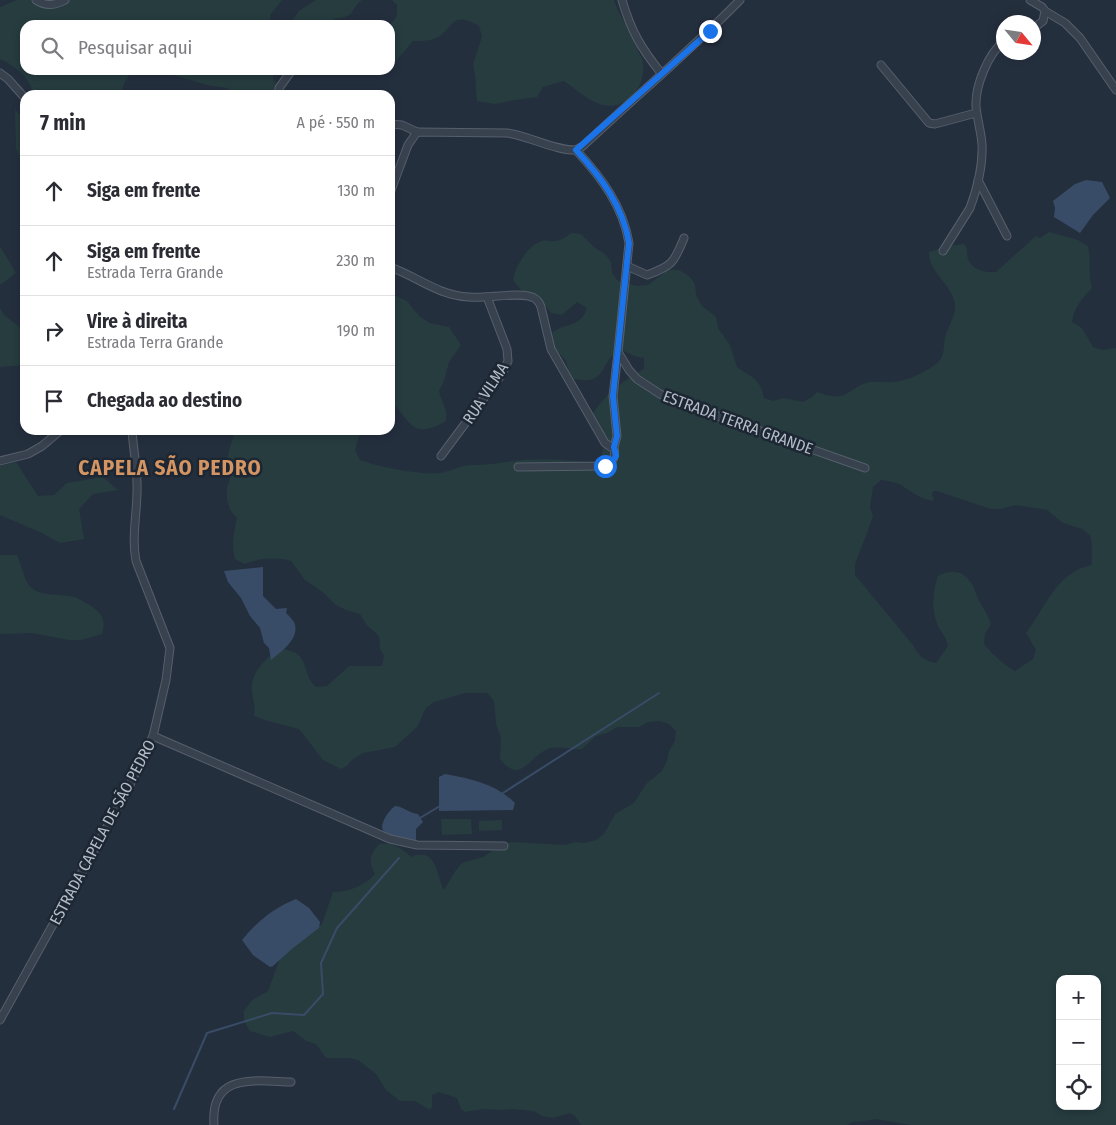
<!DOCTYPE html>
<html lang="pt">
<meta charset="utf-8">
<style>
:root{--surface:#fff;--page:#f2f2f3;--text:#2b2b33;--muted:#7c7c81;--line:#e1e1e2}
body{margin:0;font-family:"Fira Sans Condensed",sans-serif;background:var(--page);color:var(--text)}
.controls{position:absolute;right:15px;bottom:15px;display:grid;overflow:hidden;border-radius:10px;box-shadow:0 2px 8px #0003}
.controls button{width:45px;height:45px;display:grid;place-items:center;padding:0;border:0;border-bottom:1px solid var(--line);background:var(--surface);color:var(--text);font:25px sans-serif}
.compass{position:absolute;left:996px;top:15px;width:45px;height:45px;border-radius:50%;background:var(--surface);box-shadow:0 2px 8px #0003;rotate:119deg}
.stop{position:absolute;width:15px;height:15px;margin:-11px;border:4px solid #1a73e8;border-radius:50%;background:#fff}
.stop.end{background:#1a73e8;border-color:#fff;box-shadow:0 1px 5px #0008}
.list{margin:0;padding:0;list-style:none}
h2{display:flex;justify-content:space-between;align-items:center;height:65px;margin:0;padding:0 20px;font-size:21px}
h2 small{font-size:16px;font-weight:400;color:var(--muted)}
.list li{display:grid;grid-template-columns:32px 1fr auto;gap:15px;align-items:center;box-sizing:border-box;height:70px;padding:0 20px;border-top:1px solid var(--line)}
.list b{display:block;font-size:19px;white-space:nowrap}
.list p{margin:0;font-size:16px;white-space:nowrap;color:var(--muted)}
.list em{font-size:16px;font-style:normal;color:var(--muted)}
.icon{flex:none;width:28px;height:28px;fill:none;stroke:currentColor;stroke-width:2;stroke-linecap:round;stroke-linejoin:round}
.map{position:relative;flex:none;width:1116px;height:1125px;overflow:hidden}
.search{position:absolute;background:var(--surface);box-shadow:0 2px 8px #0003;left:20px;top:20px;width:375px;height:55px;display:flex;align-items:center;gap:12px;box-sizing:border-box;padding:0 18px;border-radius:15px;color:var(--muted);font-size:19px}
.panel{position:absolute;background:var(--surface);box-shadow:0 2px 8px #0003;left:20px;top:90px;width:375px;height:345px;border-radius:15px}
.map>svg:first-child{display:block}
.green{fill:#263c3f;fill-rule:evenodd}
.water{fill:#394c67}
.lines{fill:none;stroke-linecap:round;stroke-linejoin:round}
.stream{stroke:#394c67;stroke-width:2}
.minor-casing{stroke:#565f6c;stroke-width:9}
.minor{stroke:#38414e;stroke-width:7}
.route{stroke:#1a73e8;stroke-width:6}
.labels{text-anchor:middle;stroke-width:5;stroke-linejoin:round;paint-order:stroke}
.street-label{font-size:16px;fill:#b4bcc9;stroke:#1d2633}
.district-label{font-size:21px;font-weight:bold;letter-spacing:1px;fill:#d59563;stroke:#1d2633}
</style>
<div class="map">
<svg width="1116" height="1125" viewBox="0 0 1116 1125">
<rect width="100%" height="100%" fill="#242f3e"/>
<g class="green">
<path d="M17,0H282L270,15V25H25V70H132L124,84L120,95H34C30,78 16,66 0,59V7Z"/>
<path d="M316,0H362C349,10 356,18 335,18L331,25H289L299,11Z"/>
<path d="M392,0H614C618,14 627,24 633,37C635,41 636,45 637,48C638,52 641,55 642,58C649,82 629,111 603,105C589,102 576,89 564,81L543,87L537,97L515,100L495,104L477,101L475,75L473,64L482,37L479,26C449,9 455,30 434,39C427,41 420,41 413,41L390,68V25L397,16V5Z"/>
<path d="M157,70H273V79L279,89L277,95H238L227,88L207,85Z"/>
<path d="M15,110L25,119V168L16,149Z"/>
<path d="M1049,232L1078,240L1088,246C1091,260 1088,273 1092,288C1082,299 1074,307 1072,322L1082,328L1093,347L1102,350L1116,348V1125H911L875,1119L864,1121L853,1122L847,1125H581L575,1116L570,1113L553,1118L542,1116L534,1111L512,1109L499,1110L484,1109L465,1112L461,1109L457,1098L439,1092L432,1095V1107L430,1110L415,1101H400L386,1090L376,1074L358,1060L350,1058H326L316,1044L306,1041L293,1031L270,1037L250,1031L244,1021V1011L252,1000L268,991L282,953L315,931L322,924L333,892C348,892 364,886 375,874C368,862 370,854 379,844C394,843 400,847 411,857C437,846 436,875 444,890L456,870L462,863L483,857L501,845L511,842L565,845L575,842L585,843L596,840L604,834L615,814L634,803L646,784L662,771L667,761L669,751L675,741L676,731L669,724L659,721L648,722L639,727H617L607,733L596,736L582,749C572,750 561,746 551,748C530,753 522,787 500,759L501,738L496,724L494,701L487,693H465L434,702L426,708L417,727L395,747L363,753L353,759L347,766L341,769L323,760L299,729L268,721L254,716C256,708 253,701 252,692C250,669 266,663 277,647C283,649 290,650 296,653C308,661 303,675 316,687L327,686L349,666H382L384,656L380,649L379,636L366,624L360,614L346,610L336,605L324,593L305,580L291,561C276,557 259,558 245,564L235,559C231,542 234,534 237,518L230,510L227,499V488L230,479V468L227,458L235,430H361L355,450L360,460C380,467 418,475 439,473C450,472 461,465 473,465C487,465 500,463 514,461C535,458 574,460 595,463L601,456L604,446L591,417C603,395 623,381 644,369V358L634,356L624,351C603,356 609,369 595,378C588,382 579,379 571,379L566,361L552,346L549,336C562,321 580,330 587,308L577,302L562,315L551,313L545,305L526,296L513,280C515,267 528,244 542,241C544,240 549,241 550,241C559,242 565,238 571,233L581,234L595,248L605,254L611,262L612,273L618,281L637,286L648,285L668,270H679L689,276L695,284L696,295L701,305L716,317L718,328L730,345L737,367L755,379L761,387L764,398L773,401L783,398L803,402L812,397L817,392C826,395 837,399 846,394C853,390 859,385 866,383C874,380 884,383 893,382C905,382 932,370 940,360C945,354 943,345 945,338C947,327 956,317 955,305C954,287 927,270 929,252L948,246L964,244C969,249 966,253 968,259C972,270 986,273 996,272L1036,236L1040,238ZM881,480C888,481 895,482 901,485C913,493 920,499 934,501L932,495L933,491H937L991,509H1000L1016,505L1047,510L1063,523L1082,529L1090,535C1093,544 1091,555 1092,565C1056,572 1046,607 1026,633L1036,650L1033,659L1015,671C1003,664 993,655 984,644L985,634L991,624C988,614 983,608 978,599C976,594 975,589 972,584C963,570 951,569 938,576C932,592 931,612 939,628C943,634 946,638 948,646L936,663C924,661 919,656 913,645L855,575V564L873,517L870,507L873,487ZM1060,979H1097V1106H1060Z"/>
<path d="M0,246L16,273L0,285Z"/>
<path d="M390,293L407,301L420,317L430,323L449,327L461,345L449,362L444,381L439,391C442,404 448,408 446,421C411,441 412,421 390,401Z"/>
<path d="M0,308L4,315L25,331V365L0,367Z"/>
<path d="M16,462L38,496L54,495L67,483L103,477L118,490L93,494L79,509L84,539L60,543L42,533L0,515V466Z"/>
<path d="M0,555H17C22,565 24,583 33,589C41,596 63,594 74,597C79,598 83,602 88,604C101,612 107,619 102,634L81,640H70L31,633L0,634Z"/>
<path d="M441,819H471L472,834L442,835Z"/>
<path d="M502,820V830L479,831V821Z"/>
</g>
<g class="water">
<path d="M1086,180L1102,182L1110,198L1093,215L1080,233L1054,217L1055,208L1053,201L1075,184Z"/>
<path d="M263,567V596L276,609L287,608L286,613C289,616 292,619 294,622C301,638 281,652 271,660L269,648L264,643L260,628L250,616L241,598L228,582L224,571Z"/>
<path d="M445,774C472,779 496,784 515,803L513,810L439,811V777Z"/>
<path d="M395,806C404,807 409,813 418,814L423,822L416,829V840C409,840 403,838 396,837C385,834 378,831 385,818C388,813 390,810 395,806Z"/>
<path d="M296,899L309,908L320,922L319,928L293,948L273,966L270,967L253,955L242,940C257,922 273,908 296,899Z"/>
</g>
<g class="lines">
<g class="stream">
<path d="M503,793L659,693"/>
<path d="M420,818L440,806"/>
<path d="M174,1109L207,1033L272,1013L304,1015L323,994L321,963L337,928L399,858"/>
</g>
<defs>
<g id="minor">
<path d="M36,0C46,7 55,5 65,0"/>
<path d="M622,0C631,31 641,48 661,73"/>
<path d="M1030,0L1042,7L1045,11L1043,21L1034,28"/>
<path d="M1045,11L1065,23L1080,38L1116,90"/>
<path d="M881,65L929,123L935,124L976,113"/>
<path d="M0,73L8,79L25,98"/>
<path d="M279,95V88L292,70"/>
<path d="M390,124L402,125L417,132"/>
<path d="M576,150C601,177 623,206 629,243L618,352L629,370L637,379L660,394L692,407L865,468"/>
<path d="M576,150L583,146C635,97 690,51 740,0"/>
<path d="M978,180L1007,236"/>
<path d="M390,193L408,145L417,132L507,133C529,136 556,151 576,150"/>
<path d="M943,251L970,208C977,189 983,165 982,144C981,131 977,119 976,106C975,86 988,54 1004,41"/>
<path d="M627,266L647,275C672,266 674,263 684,238"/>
<path d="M390,267C418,277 437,295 469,297C485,299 522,291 534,298C538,300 540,304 541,307L551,349L605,443L611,447H614L617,436L613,396L618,352"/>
<path d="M441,456L502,374L508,361L507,349L487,297"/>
<path d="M0,461L28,454L42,446L61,430"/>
<path d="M518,467L605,466C614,461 616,457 614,447"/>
<path d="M153,736L390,839L417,845L504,846"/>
<path d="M0,1020L127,791L153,736L166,680L170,648L136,561C131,535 138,510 137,484C137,466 133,448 132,430"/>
<path d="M214,1125C210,1072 255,1081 291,1082"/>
</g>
</defs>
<use href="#minor" class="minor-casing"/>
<use href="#minor" class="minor"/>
</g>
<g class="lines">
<path class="route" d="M605,466L611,463L616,456L614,447L617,436L613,396L629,243C623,206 601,177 576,150L710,31"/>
</g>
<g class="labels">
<g class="street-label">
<text transform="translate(485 393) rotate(-57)" y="6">RUA VILMA</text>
<text transform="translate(738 422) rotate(20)" y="6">ESTRADA TERRA GRANDE</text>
<text transform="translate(102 832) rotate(-62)" y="6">ESTRADA CAPELA DE SÃO PEDRO</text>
</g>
<g class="district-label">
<text x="170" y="475">CAPELA SÃO PEDRO</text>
</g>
</g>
</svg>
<div class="controls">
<button>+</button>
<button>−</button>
<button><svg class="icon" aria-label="locate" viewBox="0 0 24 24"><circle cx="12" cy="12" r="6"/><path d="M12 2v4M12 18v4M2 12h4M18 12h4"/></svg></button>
</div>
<svg class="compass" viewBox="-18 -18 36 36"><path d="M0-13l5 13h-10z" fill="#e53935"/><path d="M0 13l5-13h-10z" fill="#7c7c81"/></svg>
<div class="stop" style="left:605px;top:466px"></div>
<div class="stop end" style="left:710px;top:31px"></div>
<div class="search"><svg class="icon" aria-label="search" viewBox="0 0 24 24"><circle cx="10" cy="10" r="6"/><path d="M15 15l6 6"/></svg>Pesquisar aqui</div>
<section class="panel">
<h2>7 min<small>A pé · 550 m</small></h2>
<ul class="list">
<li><svg class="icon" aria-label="ahead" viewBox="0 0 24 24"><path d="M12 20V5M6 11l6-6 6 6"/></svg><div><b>Siga em frente</b></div><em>130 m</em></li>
<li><svg class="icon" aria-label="ahead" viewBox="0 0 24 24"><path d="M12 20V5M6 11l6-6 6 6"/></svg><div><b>Siga em frente</b><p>Estrada Terra Grande</p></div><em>230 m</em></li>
<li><svg class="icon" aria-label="right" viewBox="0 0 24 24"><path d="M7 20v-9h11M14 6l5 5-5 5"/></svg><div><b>Vire à direita</b><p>Estrada Terra Grande</p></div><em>190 m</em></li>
<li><svg class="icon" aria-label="arrive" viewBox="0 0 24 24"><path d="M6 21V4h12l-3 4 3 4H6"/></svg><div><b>Chegada ao destino</b></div></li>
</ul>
</section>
</div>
